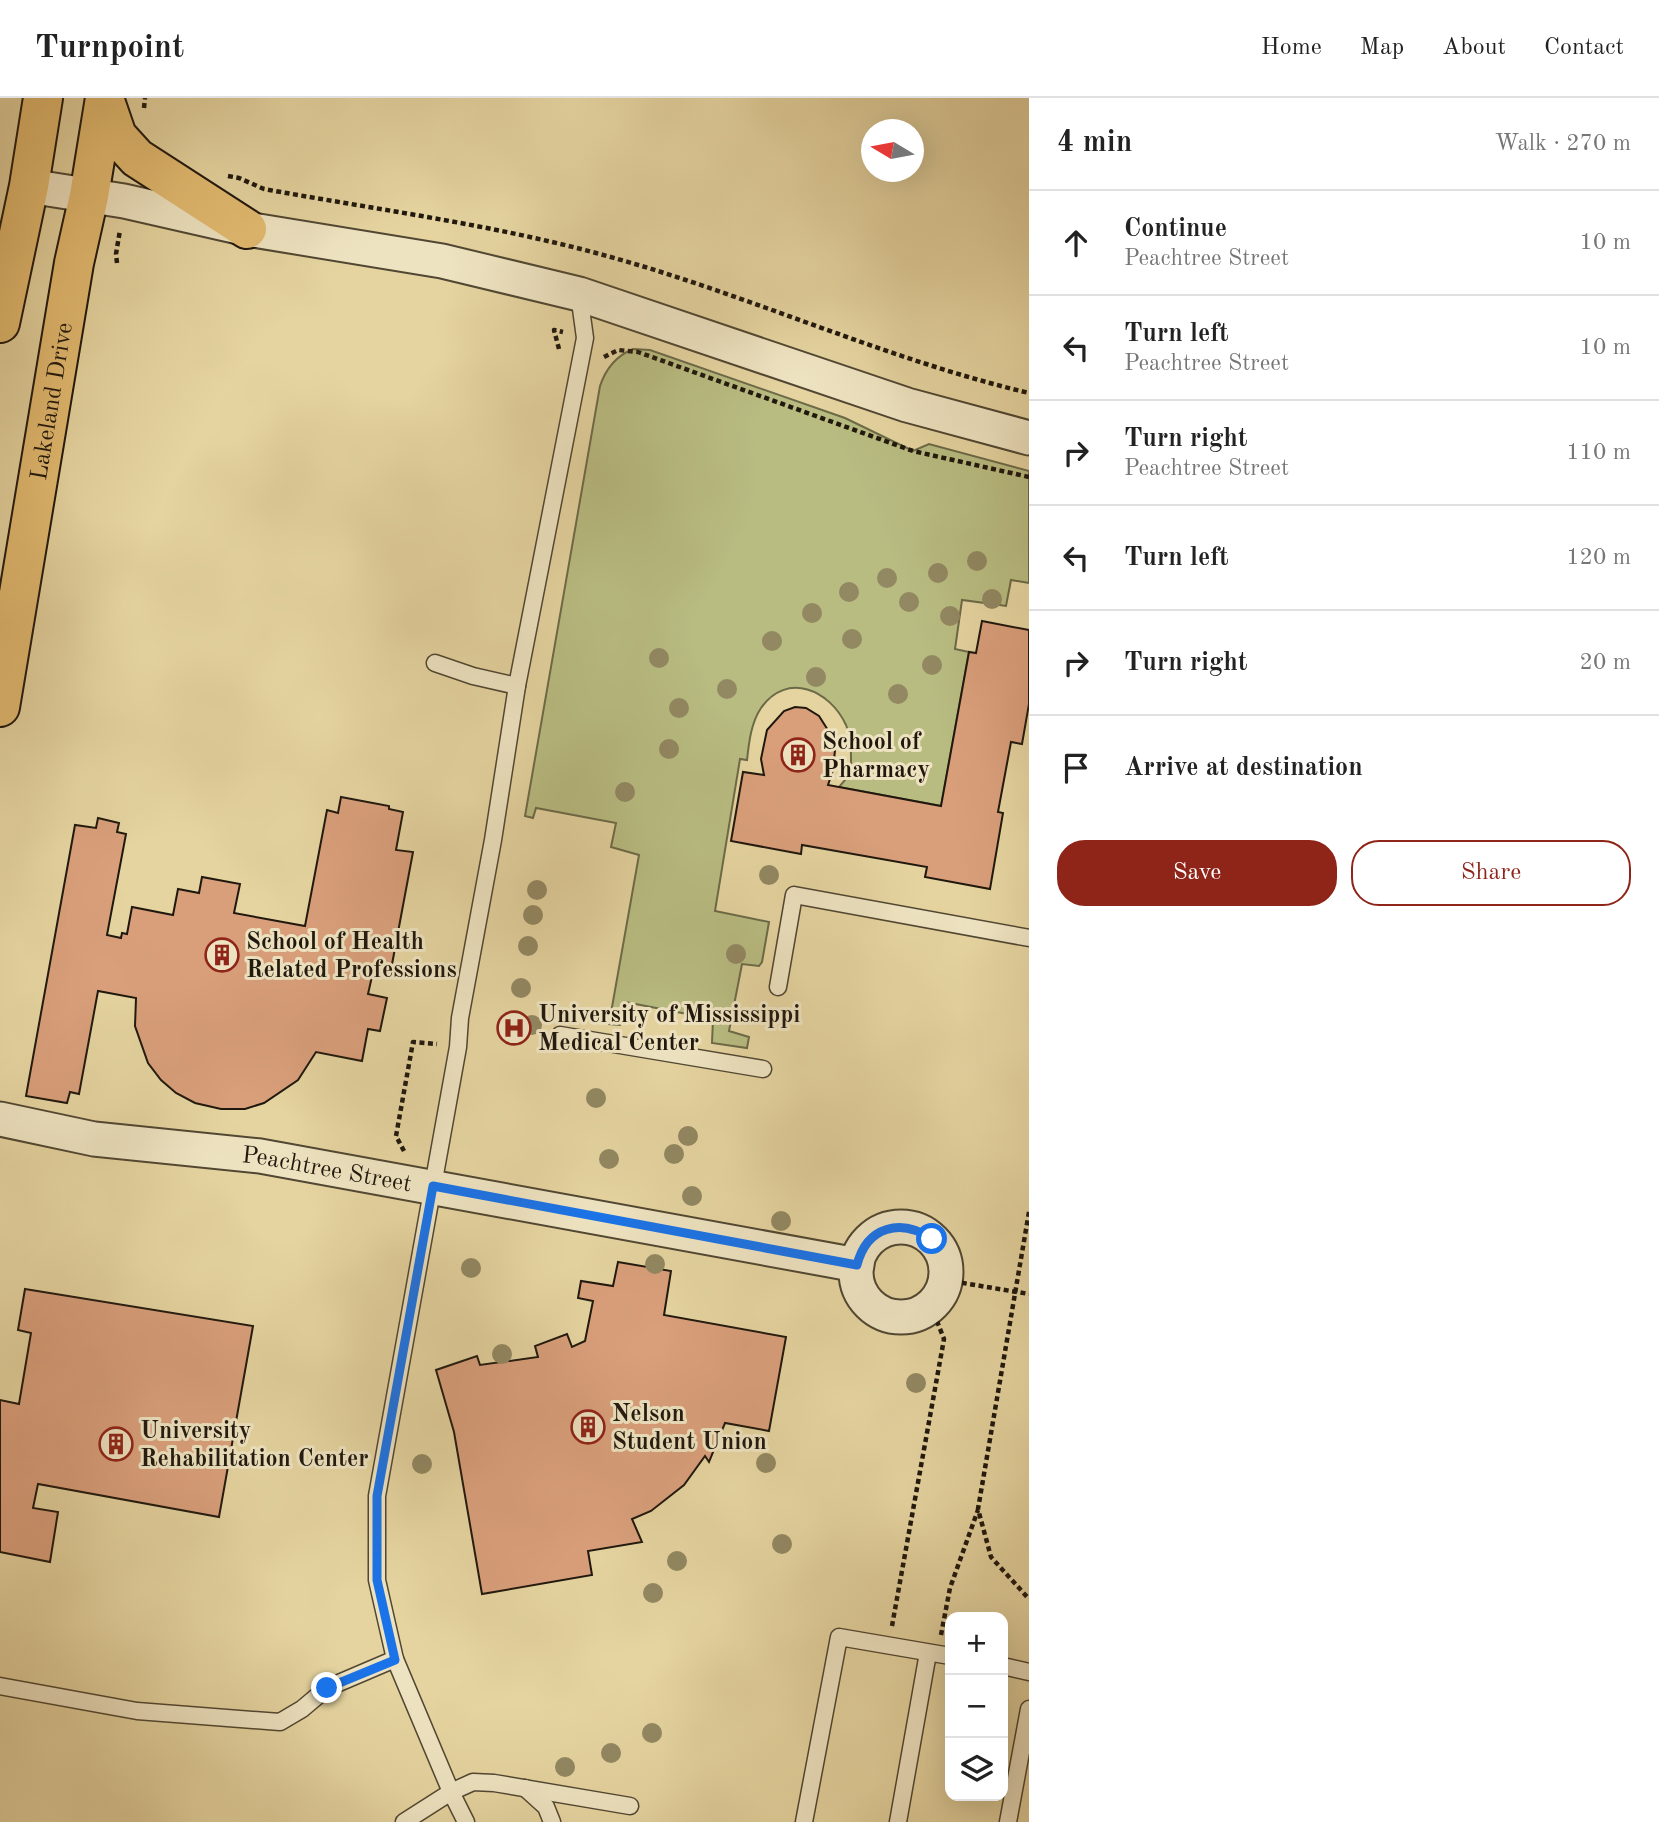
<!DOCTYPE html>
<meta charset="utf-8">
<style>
:root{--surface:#fff;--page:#f2f2f2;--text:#222;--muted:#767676;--line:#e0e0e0;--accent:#8f2418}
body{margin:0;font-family:"Old Standard TT",serif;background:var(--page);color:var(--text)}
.controls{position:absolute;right:21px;bottom:21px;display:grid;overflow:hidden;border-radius:14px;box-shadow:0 7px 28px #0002}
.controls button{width:63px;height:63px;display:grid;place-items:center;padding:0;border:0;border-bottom:2px solid var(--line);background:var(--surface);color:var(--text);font:35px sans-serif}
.compass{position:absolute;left:861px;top:21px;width:63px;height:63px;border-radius:50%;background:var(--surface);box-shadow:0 7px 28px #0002;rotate:280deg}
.stop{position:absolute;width:21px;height:21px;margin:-16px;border:5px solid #1a73e8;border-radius:50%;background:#fff}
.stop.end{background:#1a73e8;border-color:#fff;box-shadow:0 2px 7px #0008}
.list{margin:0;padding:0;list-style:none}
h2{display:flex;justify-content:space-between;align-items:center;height:91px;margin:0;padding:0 28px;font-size:30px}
h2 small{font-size:23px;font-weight:400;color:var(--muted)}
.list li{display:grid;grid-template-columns:46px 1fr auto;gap:21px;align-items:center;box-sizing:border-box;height:105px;padding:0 28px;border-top:2px solid var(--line)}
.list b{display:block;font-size:26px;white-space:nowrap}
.list p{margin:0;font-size:23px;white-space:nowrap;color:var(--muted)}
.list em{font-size:23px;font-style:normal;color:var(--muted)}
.actions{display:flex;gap:14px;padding:21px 28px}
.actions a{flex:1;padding:16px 0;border:2px solid var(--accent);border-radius:28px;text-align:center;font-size:24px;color:var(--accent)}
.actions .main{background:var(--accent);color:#fff}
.icon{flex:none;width:38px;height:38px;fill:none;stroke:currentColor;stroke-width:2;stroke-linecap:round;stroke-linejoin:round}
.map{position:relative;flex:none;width:1029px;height:1724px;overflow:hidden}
header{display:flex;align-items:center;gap:42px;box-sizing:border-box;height:98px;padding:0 35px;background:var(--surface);border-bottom:2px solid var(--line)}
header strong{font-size:33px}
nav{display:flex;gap:38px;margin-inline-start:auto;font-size:24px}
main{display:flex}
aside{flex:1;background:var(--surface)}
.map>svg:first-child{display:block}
.green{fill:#b8bc81;stroke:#6c6a48;stroke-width:2}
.building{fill:#d99f7b;stroke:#20180e;stroke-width:2}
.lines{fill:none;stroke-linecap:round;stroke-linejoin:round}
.lane-casing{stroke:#514732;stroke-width:19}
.street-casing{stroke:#514732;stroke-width:37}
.primary-casing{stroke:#20180e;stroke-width:42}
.path{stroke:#20180e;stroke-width:4.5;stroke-dasharray:5 3.5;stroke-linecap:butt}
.lane{stroke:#eee3c1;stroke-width:16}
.street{stroke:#eee3c1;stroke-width:33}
.primary{stroke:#e2ba70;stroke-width:38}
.tree{fill:#928862}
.route{stroke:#1a73e8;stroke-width:9}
.labels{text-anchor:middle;stroke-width:6;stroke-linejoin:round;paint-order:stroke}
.street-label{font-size:24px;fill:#20180e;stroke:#eee3c1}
.poi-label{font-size:24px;font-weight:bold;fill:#20180e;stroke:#eee3c1;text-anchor:start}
</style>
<header>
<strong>Turnpoint</strong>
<nav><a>Home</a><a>Map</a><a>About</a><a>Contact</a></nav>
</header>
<main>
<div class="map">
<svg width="1029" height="1724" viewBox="0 0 1029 1724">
<rect width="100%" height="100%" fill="#e5d4a0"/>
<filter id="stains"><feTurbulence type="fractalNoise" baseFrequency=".00286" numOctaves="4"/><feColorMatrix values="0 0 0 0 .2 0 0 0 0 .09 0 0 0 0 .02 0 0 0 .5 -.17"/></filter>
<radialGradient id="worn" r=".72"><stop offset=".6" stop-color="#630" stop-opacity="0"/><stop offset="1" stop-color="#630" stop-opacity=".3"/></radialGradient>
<path class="green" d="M633,251L650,252L845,320L913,353L929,346L1029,373V485L1011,482L1006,508L962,502L955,551L969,554L941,708L839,689L851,675C851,659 852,642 846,627C830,592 787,573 761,610C751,625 749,644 747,662L740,661L715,813L769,824L762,864L759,868L742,866L729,933L749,939L747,950L712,945L713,921L625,904L620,927L609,926L639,757L611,749L616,725L536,710L533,720L525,718L600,288C606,270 616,258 633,251Z"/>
<g class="building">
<path d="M982,523L1029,532V606L1022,646L1011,644L998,714L1003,715L990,791L925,779L927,769L802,747L801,756L731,743L743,674L764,677L761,661L767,632L784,613L795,609L806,610L819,618L833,640L835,652L833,672L828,687L941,708L969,554L976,555Z"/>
<path d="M341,699L389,708V711L403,714L396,752L413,754L390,877L373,874L368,896L387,900L380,933L368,931L362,963L316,954L298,982L264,1005L245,1011H221L195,1005L176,995L161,982L148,965L135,928L136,900L98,893L79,996L70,994L67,1005L26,998L75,727L96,730L98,720L119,725L117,734L126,736L107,837L121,840L122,835L127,836L132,809L173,817L178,791L199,795L202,779L240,786L234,815L305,828L327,712L338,715Z"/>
<path d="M618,1164L671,1173L664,1217L786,1239L769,1333L725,1325L709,1364L705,1358L684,1387L651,1413L632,1421L642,1444L588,1453L592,1477L482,1496L454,1334L436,1272L477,1258L480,1267L538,1259L535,1248L567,1236L572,1249L585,1243L593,1203L578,1200L581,1183L613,1188Z"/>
<path d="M25,1191L253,1228L219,1419L38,1386L33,1410L58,1414L50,1464L0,1454V1302L19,1306L31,1235L18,1232Z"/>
</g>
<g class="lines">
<defs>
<g id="lane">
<path d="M579,196L585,240L517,588L493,742L460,920L458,949L377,1398V1482L395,1561L451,1694L473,1684L494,1685L630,1708"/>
<path d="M435,565L473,578L517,588"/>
<path d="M778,889L794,797L1029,840"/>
<path d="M560,937L763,971"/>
<path d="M1003,1568L1029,1574"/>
<path d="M0,1588L137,1613L280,1624L302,1611L327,1590L395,1561"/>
<path d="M525,1690L546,1709L552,1724"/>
<path d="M404,1724L451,1694L466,1724"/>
<path d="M804,1724L839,1539L950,1558"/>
<path d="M898,1724L928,1555"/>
<path d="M1008,1724L1029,1611"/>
</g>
<g id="street">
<path d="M29,88L124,103L247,131L442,163L579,196L907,307L1029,340"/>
<path id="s1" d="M0,1021L94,1041L260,1058L857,1167"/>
<circle cx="901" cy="1174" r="45"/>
</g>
<g id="primary">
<path d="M105,3L117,38L137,60L247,131"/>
<path d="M0,225L29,88L43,0"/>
<path id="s2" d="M0,609L74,165L89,98L105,0"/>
</g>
</defs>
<use href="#lane" class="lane-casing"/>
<use href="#street" class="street-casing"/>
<use href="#primary" class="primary-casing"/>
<g class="path">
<path d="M144,10L145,0"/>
<path d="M228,78L239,80L264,91C374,111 488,126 596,155C743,194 881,260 1029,295"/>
<path d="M117,165L116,156L120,132"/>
<path d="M559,251L554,232L563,234"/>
<path d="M604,259L618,252L638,254L913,353L1029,379"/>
<path d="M404,1053L396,1038L413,944L437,946"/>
<path d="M1029,1114L978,1411L991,1459L1029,1501"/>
<path d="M945,1182L1029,1196"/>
<path d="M892,1528L944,1241L931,1208"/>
<path d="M941,1537L950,1490L978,1412"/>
</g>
<use href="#lane" class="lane"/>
<use href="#street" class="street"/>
<use href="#primary" class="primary"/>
</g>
<g class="tree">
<circle cx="977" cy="463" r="10"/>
<circle cx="938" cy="475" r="10"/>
<circle cx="887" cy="480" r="10"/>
<circle cx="849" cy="494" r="10"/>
<circle cx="992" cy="501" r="10"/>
<circle cx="909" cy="504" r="10"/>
<circle cx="812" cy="515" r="10"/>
<circle cx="950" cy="518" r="10"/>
<circle cx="852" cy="541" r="10"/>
<circle cx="772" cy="543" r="10"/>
<circle cx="659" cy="560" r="10"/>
<circle cx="932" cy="567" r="10"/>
<circle cx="816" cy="579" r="10"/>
<circle cx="727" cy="591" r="10"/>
<circle cx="898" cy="596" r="10"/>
<circle cx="679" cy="610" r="10"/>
<circle cx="669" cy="651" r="10"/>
<circle cx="625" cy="694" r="10"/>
<circle cx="769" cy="777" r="10"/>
<circle cx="537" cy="792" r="10"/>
<circle cx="533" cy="817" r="10"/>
<circle cx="528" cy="848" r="10"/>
<circle cx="736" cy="856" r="10"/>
<circle cx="521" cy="890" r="10"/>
<circle cx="532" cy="927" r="10"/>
<circle cx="596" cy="1000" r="10"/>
<circle cx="688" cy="1038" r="10"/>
<circle cx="674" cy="1056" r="10"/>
<circle cx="609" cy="1061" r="10"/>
<circle cx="692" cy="1098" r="10"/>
<circle cx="781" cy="1123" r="10"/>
<circle cx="655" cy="1166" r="10"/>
<circle cx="471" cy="1170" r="10"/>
<circle cx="502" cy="1256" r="10"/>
<circle cx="916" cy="1285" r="10"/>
<circle cx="766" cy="1365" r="10"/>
<circle cx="422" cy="1366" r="10"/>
<circle cx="782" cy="1446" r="10"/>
<circle cx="677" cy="1463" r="10"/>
<circle cx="653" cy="1495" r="10"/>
<circle cx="652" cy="1635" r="10"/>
<circle cx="611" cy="1655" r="10"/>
<circle cx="565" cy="1669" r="10"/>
</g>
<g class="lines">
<path class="route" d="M327,1590L395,1562L377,1482V1398L433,1088L857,1167C867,1128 901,1120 932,1141"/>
</g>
<defs>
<symbol id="building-ring" viewBox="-11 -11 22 22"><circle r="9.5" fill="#eee3c1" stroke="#8f2418" stroke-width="1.5"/><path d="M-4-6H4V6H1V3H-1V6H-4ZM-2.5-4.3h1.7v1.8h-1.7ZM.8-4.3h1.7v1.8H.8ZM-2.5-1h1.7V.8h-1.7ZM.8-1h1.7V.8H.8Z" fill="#8f2418"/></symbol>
<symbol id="hospital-ring" viewBox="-11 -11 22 22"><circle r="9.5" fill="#eee3c1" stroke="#8f2418" stroke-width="1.5"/><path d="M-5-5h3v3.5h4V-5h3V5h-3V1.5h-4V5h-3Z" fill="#8f2418"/></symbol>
</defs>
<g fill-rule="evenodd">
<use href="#building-ring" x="779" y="638" width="38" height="38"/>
<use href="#building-ring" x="203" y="838" width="38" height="38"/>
<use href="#hospital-ring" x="495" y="911" width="38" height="38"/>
<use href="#building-ring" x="569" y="1310" width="38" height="38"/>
<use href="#building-ring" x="97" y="1327" width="38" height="38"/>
</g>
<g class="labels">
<g class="street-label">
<text dy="8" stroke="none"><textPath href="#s2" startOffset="310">Lakeland Drive</textPath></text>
<text dy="8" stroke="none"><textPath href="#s1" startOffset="331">Peachtree Street</textPath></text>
</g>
<g class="poi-label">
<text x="822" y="651">School of<tspan x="822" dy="28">Pharmacy</tspan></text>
<text x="246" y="851">School of Health<tspan x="246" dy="28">Related Professions</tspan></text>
<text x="538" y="924">University of Mississippi<tspan x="538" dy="28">Medical Center</tspan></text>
<text x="612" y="1323">Nelson<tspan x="612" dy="28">Student Union</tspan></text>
<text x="140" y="1340">University<tspan x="140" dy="28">Rehabilitation Center</tspan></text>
</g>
</g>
<rect width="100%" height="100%" filter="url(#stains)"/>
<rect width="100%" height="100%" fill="url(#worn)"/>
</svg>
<div class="controls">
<button>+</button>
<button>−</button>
<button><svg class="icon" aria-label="layers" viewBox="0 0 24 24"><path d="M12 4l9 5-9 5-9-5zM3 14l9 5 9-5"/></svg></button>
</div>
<svg class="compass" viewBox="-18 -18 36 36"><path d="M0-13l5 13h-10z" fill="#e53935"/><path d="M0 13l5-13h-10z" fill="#767676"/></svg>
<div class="stop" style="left:932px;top:1141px"></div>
<div class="stop end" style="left:327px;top:1590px"></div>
</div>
<aside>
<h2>4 min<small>Walk · 270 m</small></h2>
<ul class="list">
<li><svg class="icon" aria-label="ahead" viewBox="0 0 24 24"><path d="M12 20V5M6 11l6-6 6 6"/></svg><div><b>Continue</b><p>Peachtree Street</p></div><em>10 m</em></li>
<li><svg class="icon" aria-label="left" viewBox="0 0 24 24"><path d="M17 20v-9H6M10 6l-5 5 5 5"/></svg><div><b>Turn left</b><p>Peachtree Street</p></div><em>10 m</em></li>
<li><svg class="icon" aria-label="right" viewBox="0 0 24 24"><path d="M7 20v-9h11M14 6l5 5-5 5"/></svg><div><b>Turn right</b><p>Peachtree Street</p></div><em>110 m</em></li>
<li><svg class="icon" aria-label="left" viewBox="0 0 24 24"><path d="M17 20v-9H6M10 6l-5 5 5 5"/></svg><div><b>Turn left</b></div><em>120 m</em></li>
<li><svg class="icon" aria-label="right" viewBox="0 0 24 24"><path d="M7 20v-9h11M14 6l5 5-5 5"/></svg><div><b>Turn right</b></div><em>20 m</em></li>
<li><svg class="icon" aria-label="arrive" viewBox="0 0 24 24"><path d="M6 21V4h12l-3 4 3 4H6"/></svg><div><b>Arrive at destination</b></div></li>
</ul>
<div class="actions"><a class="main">Save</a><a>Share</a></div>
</aside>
</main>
